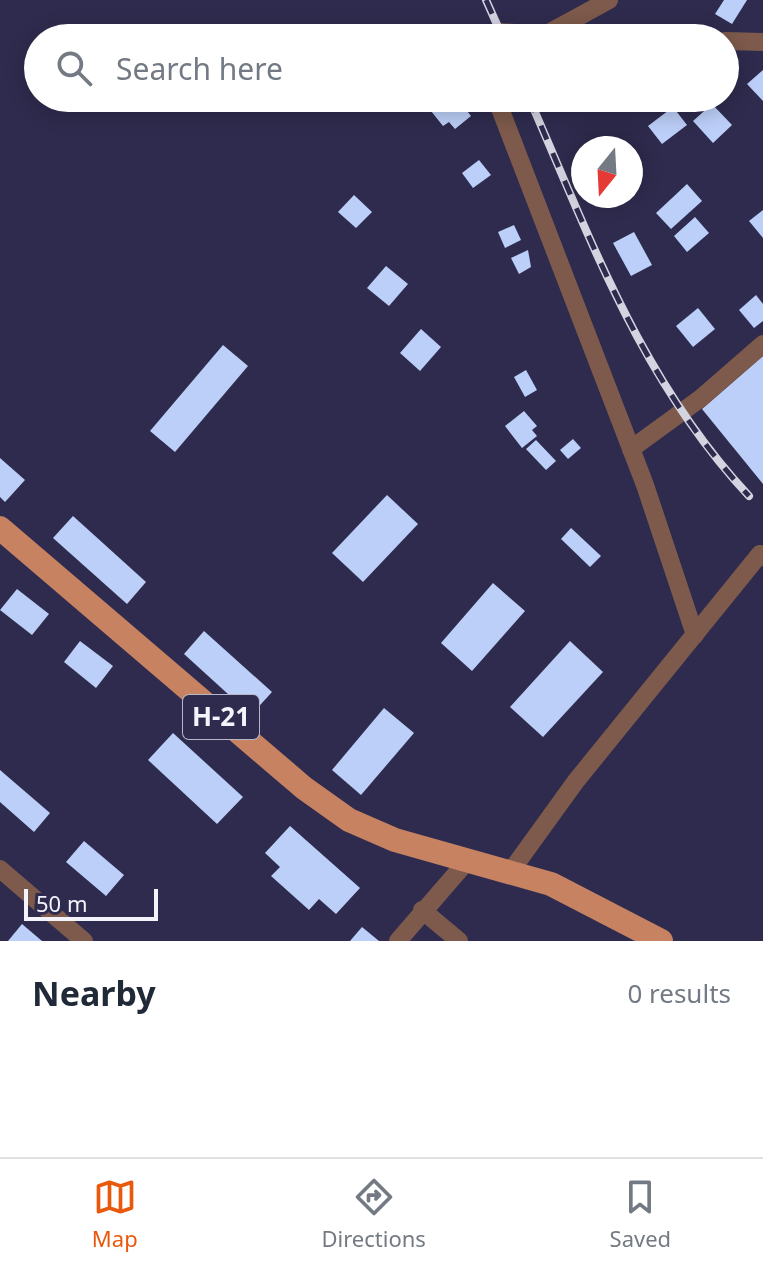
<!DOCTYPE html>
<meta charset="utf-8">
<style>
:root{--surface:#fff;--page:#f2f2f3;--text:#1f2937;--muted:#747a83;--line:#e0e1e3;--accent:#ea580c}
body{margin:0;font-family:"Noto Sans",sans-serif;background:var(--page);color:var(--text)}
.compass{position:absolute;left:571px;top:136px;width:72px;height:72px;border-radius:50%;background:var(--surface);box-shadow:0 4px 20px #0003;rotate:198deg}
.scale{position:absolute;left:24px;bottom:20px;width:134px;box-sizing:border-box;padding-left:8px;border:4px solid #f3f3fc;border-top:0;font-size:22px;line-height:28px;white-space:nowrap;color:#f3f3fc;-webkit-text-stroke:6px #2e2b4e;paint-order:stroke}
.list{margin:0;padding:0;list-style:none}
h2{display:flex;justify-content:space-between;align-items:center;height:104px;margin:0;padding:0 32px;font-size:34px}
h2 small{font-size:26px;font-weight:400;color:var(--muted)}
.icon{flex:none;width:44px;height:44px;fill:none;stroke:currentColor;stroke-width:2;stroke-linecap:round;stroke-linejoin:round}
.map{position:relative;flex:none;width:763px;height:941px;overflow:hidden}
.search{position:absolute;background:var(--surface);box-shadow:0 4px 20px #0003;left:24px;right:24px;top:24px;height:88px;display:flex;align-items:center;gap:20px;box-sizing:border-box;padding:0 28px;border-radius:44px;color:var(--muted);font-size:30px}
.sheet{height:216px;background:var(--surface)}
nav{display:flex;justify-content:space-around;align-items:center;box-sizing:border-box;height:112px;border-top:2px solid var(--line);background:var(--surface);font-size:22px;color:var(--muted)}
nav a{display:grid;justify-items:center;gap:4px}
nav .on{color:var(--accent)}
.map>svg:first-child{display:block}
.building{fill:#bccff8}
.lines{fill:none;stroke-linecap:round;stroke-linejoin:round}
.minor{stroke:#7d5a4b;stroke-width:18}
.major{stroke:#c78262;stroke-width:24}
.rail-casing{stroke:#d4d4e1;stroke-width:8}
.rail{stroke:#2e2b4e;stroke-width:5;stroke-dasharray:15;stroke-linecap:butt}
.labels{text-anchor:middle;stroke-width:8;stroke-linejoin:round;paint-order:stroke}
.shield{fill:#2e2b4e;stroke:#b8b7c8;stroke-width:2}
.shield-label{font-size:26px;font-weight:bold;fill:#f3f3fc}
</style>
<div class="map">
<svg width="763" height="941" viewBox="0 0 763 941">
<rect width="100%" height="100%" fill="#2e2b4e"/>
<g class="building">
<path d="M724,0H747L732,24L715,14Z"/>
<path d="M763,70V101L747,84Z"/>
<path d="M374,98H394L381,108Z"/>
<path d="M448,98H457L471,116L455,129L449,122L443,126L431,111Z"/>
<path d="M712,104L732,125L713,143L693,121Z"/>
<path d="M673,107L687,125L662,144L648,126Z"/>
<path d="M479,160L491,175L473,188L462,173Z"/>
<path d="M687,184L702,201L671,229L656,213Z"/>
<path d="M354,195L372,212L356,228L338,212Z"/>
<path d="M763,210V238L749,221Z"/>
<path d="M695,217L709,233L687,252L674,236Z"/>
<path d="M514,225L521,240L505,248L498,232Z"/>
<path d="M634,232L652,265L631,276L613,243Z"/>
<path d="M528,250L531,267L519,274L511,258Z"/>
<path d="M386,266L408,284L389,306L367,288Z"/>
<path d="M756,295L763,304V321L754,328L739,310Z"/>
<path d="M698,308L715,329L693,347L676,326Z"/>
<path d="M421,329L441,347L420,371L400,353Z"/>
<path d="M223,345L248,366L175,452L150,431Z"/>
<path d="M763,356V484L702,409Z"/>
<path d="M526,370L537,390L525,397L514,377Z"/>
<path d="M524,411L537,426L532,430L537,436L522,448L505,426Z"/>
<path d="M573,439L581,448L568,459L560,450Z"/>
<path d="M536,440L556,461L546,470L526,449Z"/>
<path d="M0,458L25,480L5,502L0,497Z"/>
<path d="M387,495L418,524L363,582L332,553Z"/>
<path d="M73,516L146,582L127,604L53,538Z"/>
<path d="M571,528L601,556L590,567L561,539Z"/>
<path d="M493,583L525,611L472,671L441,643Z"/>
<path d="M17,589L49,614L32,635L0,610Z"/>
<path d="M204,631L272,692L251,715L184,654Z"/>
<path d="M80,641L113,666L96,688L64,662Z"/>
<path d="M570,641L603,672L543,737L510,707Z"/>
<path d="M384,708L414,733L361,795L332,770Z"/>
<path d="M173,733L243,797L217,824L148,760Z"/>
<path d="M0,770L50,813L34,832L0,802Z"/>
<path d="M290,826L360,888L336,914L319,899L309,910L271,876L280,867L265,853Z"/>
<path d="M84,841L124,875L106,896L66,862Z"/>
<path d="M22,924L42,941H8Z"/>
<path d="M362,927L379,941H350Z"/>
</g>
<g class="lines">
<g class="minor">
<path d="M545,35L609,0"/>
<path d="M494,38L500,32L588,38"/>
<path d="M725,41L763,42"/>
<path d="M496,98L645,485L695,635"/>
<path d="M631,449L701,398L763,344"/>
<path d="M0,869L84,941"/>
<path d="M511,871L576,781L760,554L763,557"/>
<path d="M422,910L459,941"/>
<path d="M398,941L468,860"/>
</g>
<path class="major" d="M0,528L304,788L349,820L395,840L551,884L661,941"/>
<defs>
<g id="rail">
<path d="M486,0L503,38"/>
<path d="M529,98C592,242 641,380 749,496"/>
</g>
</defs>
<use href="#rail" class="rail-casing"/>
<use href="#rail" class="rail"/>
</g>
<g class="labels">
<rect class="shield" x="183" y="695" width="76" height="44" rx="6"/>
<g class="shield-label">
<text x="221" y="726">Н-21</text>
</g>
</g>
</svg>
<svg class="compass" viewBox="-18 -18 36 36"><path d="M0-13l5 13h-10z" fill="#e53935"/><path d="M0 13l5-13h-10z" fill="#747a83"/></svg>
<div class="scale">50 m</div>
<div class="search"><svg class="icon" aria-label="search" viewBox="0 0 24 24"><circle cx="10" cy="10" r="6"/><path d="M15 15l6 6"/></svg>Search here</div>
</div>
<section class="sheet">
<h2>Nearby<small>0 results</small></h2>
<ul class="list">
</ul>
</section>
<nav>
<a class="on"><svg class="icon" aria-label="map" viewBox="0 0 24 24"><path d="M3 6l6-2 6 2 6-2v14l-6 2-6-2-6 2zM9 4v14M15 6v14"/></svg>Map</a>
<a><svg class="icon" aria-label="directions" viewBox="0 0 24 24"><path d="M12 3l9 9-9 9-9-9zM9 14v-3h6M13 9l2 2-2 2"/></svg>Directions</a>
<a><svg class="icon" aria-label="saved" viewBox="0 0 24 24"><path d="M7 4h10v16l-5-4-5 4z"/></svg>Saved</a>
</nav>
